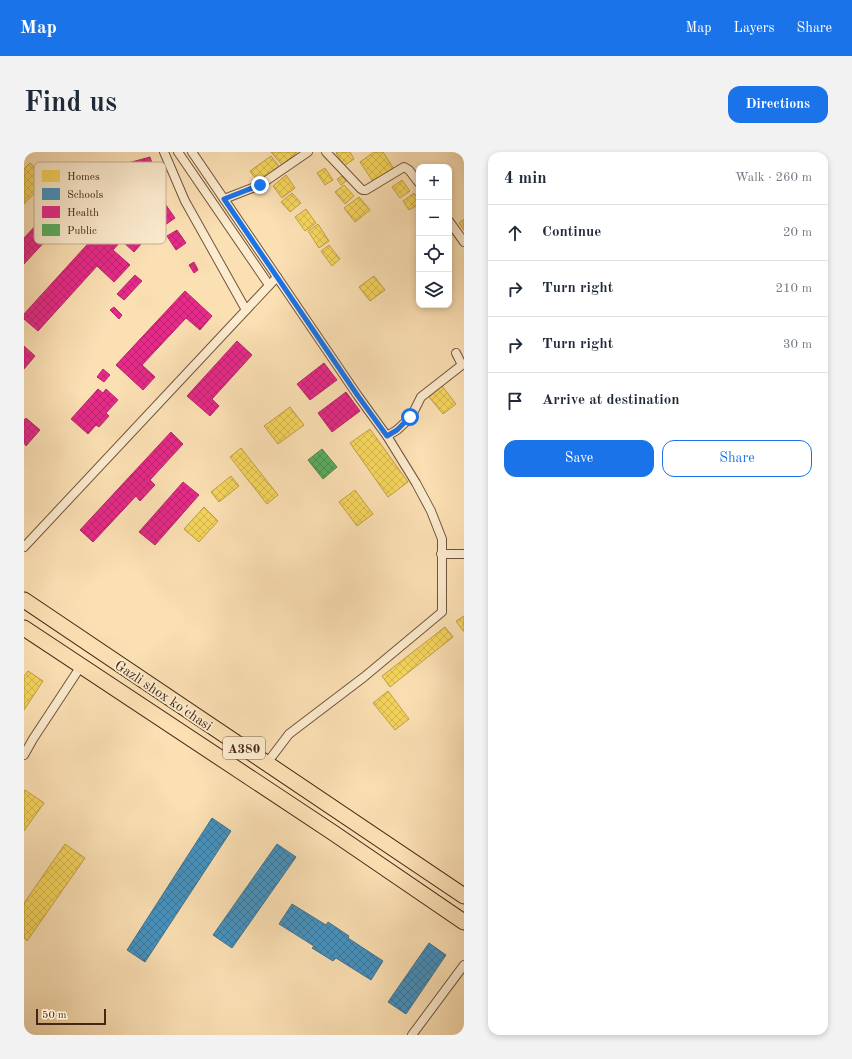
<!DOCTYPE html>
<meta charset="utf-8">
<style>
:root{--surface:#fff;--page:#f2f2f3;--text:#1f2937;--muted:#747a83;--line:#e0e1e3;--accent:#1a73e8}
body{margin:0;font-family:"Old Standard TT",serif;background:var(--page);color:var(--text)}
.controls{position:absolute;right:12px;top:12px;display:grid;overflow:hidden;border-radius:8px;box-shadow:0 2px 6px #0003}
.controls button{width:36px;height:36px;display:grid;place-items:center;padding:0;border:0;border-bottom:1px solid var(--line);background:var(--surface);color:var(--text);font:20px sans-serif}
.scale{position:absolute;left:12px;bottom:10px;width:70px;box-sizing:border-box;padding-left:4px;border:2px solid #432614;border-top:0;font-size:11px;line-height:14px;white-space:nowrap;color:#432614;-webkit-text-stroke:3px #fcebce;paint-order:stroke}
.stop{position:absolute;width:12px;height:12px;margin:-9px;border:3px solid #1a73e8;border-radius:50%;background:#fff}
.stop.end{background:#1a73e8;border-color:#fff;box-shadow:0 1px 4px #0008}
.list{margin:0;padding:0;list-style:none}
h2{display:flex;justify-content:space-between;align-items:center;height:52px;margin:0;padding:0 16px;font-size:17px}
h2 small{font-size:13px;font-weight:400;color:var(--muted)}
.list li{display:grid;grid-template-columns:26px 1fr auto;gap:12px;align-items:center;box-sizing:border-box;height:56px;padding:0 16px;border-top:1px solid var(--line)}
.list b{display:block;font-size:15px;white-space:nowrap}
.list em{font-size:13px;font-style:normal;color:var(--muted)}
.actions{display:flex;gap:8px;padding:12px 16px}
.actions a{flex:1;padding:9px 0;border:1px solid var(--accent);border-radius:12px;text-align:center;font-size:14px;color:var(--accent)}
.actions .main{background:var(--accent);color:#fff}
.icon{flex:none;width:22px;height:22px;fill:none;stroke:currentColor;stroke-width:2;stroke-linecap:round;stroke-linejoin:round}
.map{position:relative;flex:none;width:440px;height:883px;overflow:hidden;border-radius:12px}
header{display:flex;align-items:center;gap:24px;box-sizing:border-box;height:56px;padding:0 20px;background:var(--accent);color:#fff}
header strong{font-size:19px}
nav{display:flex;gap:22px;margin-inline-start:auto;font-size:14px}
.intro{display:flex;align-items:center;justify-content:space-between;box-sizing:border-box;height:96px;padding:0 24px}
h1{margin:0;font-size:28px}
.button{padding:10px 18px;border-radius:12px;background:var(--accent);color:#fff;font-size:14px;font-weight:700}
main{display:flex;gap:24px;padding:0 24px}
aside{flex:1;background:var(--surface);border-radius:12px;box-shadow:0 2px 6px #0003}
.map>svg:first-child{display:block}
.homes{fill:url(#homes-cross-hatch);stroke:#c0a046}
.schools{fill:url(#schools-cross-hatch);stroke:#43728e}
.health{fill:url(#health-cross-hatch);stroke:#b62867}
.public{fill:url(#public-cross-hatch);stroke:#53854a}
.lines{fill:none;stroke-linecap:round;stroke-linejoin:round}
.street-casing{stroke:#71543c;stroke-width:10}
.highway-casing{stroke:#432614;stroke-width:17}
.street{stroke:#fcebce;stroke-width:8}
.highway{stroke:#fbe0b4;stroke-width:15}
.route{stroke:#1a73e8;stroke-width:5}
.labels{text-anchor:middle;stroke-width:4;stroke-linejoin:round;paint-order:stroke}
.shield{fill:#fcebce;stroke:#7a614c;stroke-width:1}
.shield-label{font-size:13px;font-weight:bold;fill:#432614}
.street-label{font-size:14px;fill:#432614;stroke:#fcebce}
.key{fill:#fcebce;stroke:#c4b096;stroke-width:1}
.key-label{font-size:11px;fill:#432614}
</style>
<header>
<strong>Map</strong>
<nav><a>Map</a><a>Layers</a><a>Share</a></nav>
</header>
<div class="intro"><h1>Find us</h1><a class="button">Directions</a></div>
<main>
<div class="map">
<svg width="440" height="883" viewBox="0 0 440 883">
<defs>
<pattern id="homes-cross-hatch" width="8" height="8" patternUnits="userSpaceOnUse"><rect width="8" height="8" fill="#f6d55c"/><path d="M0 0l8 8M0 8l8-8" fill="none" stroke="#d4b74f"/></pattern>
<pattern id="schools-cross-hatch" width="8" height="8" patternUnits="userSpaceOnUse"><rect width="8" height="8" fill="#4393c3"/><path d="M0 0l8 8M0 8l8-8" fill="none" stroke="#3a789d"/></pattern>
<pattern id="health-cross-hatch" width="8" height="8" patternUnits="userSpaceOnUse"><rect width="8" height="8" fill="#e7298a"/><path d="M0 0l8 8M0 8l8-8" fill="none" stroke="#bd2370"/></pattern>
<pattern id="public-cross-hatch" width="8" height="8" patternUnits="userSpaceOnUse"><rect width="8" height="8" fill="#5aae61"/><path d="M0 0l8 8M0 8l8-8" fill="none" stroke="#4c8d4f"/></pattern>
</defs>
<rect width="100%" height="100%" fill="#fbe0b4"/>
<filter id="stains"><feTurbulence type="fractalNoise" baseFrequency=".005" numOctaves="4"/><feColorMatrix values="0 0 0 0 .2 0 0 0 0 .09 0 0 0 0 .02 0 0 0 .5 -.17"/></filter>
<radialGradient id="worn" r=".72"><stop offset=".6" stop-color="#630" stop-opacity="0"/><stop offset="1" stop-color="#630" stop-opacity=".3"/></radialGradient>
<g class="homes">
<path d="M247,0H273L258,13Z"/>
<path d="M313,0H326L330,7L320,14L312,1Z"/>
<path d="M350,0H359L370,17L350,31L336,10Z"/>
<path d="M247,4L255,14L234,30L226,19Z"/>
<path d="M6,11L23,27L0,52V17Z"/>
<path d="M301,16L309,28L301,33L293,21Z"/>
<path d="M262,23L271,36L258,46L249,34Z"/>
<path d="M318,24L322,29L317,33L313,27Z"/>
<path d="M378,28L386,39L376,46L368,35Z"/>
<path d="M320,33L330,44L321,52L311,40Z"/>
<path d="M268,41L277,51L266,60L257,50Z"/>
<path d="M390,41L395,49V52L385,58L379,49Z"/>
<path d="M335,45L346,58L331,70L320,56Z"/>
<path d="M282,57L292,71L281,79L271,65Z"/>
<path d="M440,67V78L435,71Z"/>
<path d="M294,72L305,89L295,96L284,79Z"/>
<path d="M305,93L316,107L308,114L297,99Z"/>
<path d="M350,124L361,138L346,149L335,135Z"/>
<path d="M418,234L432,252L419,262L405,245Z"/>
<path d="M266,255L280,273L254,292L240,274Z"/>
<path d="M346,277L384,330L364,345L326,291Z"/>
<path d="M217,296L254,343L243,352L206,305Z"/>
<path d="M207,324L215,334L195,350L187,340Z"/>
<path d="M331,338L349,362L333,374L315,350Z"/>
<path d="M180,355L194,369L175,390L160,377Z"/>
<path d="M440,464V479H439L432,469Z"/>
<path d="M421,475L429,485L366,535L358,524Z"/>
<path d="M4,519L19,529L0,558V524Z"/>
<path d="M364,539L385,567L371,578L349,551Z"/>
<path d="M1,638L20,651L0,679V639Z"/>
<path d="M41,692L61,706L3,789L0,786V751Z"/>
</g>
<g class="schools">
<path d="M188,666L207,679L121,810L103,798Z"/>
<path d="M253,692L272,705L208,796L189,783Z"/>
<path d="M268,752L302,773L304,770L325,784L324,786L359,809L347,828L312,806L309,809L288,796L290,794L255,772Z"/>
<path d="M405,791L422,803L382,862L364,850Z"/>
</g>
<g class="health">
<path d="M126,5L131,20L99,31L76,56L63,44L0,112V86L66,15L78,25L85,17L87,19L89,15Z"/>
<path d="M137,46L151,66L141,73L127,54Z"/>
<path d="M78,70L98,88L89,98L106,113L90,130L73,114L14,179L0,167V162L70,85L67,82Z"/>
<path d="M113,71L126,82L110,100L98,89Z"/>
<path d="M153,78L162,91L152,98L143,84Z"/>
<path d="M170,110L174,118L170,121L165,113Z"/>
<path d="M111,123L118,129L100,148L93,142Z"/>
<path d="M161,139L188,164L176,178L162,166L118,213L131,225L119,238L92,213Z"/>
<path d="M90,155L98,163L95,167L86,158Z"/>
<path d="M213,189L228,203L188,247L195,254L186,264L163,244Z"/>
<path d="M0,194L11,204L0,217Z"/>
<path d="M300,211L313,228L286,248L273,232Z"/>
<path d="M79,217L86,223L80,230L73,225Z"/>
<path d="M74,237L79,241L82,237L94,248L82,261L85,264L75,275L72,273L64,282L47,267Z"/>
<path d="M322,240L336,259L308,280L294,261Z"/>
<path d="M2,266L16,278L2,294L0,291V268Z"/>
<path d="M147,280L159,292L126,328L131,333L116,349L112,344L69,390L56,378Z"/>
<path d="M159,330L175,343L131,393L115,380Z"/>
</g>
<path class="public" d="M298,297L313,315L299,327L284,308Z"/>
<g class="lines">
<defs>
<g id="street">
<path d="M140,0L161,49L222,158"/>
<path d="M154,0L245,133"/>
<path d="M168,0L334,244L363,284L392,331L407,359L418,387V460L340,525L265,582L243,611"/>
<path d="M302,0L337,37L339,38H342L380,15L385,18L395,31"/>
<path d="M200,47L236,33L284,0"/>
<path d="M425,69L440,90"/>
<path d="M363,284L373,278L387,265L397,245L438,213L432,201"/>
<path d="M0,395L253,125"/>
<path d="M417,402H440"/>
<path d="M0,603L9,587L57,514"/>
<path d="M388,883L440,813"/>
</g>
<g id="highway">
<path d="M0,448L440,744"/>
<path d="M0,476L308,680L440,770"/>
</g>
</defs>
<use href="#street" class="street-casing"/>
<use href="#highway" class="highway-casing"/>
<use href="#street" class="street"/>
<use href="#highway" class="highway"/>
</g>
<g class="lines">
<path class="route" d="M236,33L200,47L334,244L363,284L373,278L386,265"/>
</g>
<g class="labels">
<rect class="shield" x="199" y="585" width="42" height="22" rx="3"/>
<g class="shield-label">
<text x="220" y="601">A380</text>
</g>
<g class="street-label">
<text transform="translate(140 543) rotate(34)" y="5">Gazli shox ko'chasi</text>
</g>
</g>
<rect x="10" y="10" width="132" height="82" rx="6" class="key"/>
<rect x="18" y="18" width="18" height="12" fill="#f6d55c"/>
<rect x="18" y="36" width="18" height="12" fill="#4393c3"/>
<rect x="18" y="54" width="18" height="12" fill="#e7298a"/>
<rect x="18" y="72" width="18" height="12" fill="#5aae61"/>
<g class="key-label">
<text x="43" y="28">Homes</text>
<text x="43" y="46">Schools</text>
<text x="43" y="64">Health</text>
<text x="43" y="82">Public</text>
</g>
<rect width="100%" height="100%" filter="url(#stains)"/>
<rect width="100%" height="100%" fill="url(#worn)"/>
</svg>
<div class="controls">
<button>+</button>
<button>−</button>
<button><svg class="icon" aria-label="locate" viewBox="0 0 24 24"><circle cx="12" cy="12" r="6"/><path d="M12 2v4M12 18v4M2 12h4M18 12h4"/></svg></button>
<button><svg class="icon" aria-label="layers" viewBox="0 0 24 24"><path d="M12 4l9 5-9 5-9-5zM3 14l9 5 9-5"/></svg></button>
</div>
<div class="scale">50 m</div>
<div class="stop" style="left:386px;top:265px"></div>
<div class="stop end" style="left:236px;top:33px"></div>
</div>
<aside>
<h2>4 min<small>Walk · 260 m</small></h2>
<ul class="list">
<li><svg class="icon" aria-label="ahead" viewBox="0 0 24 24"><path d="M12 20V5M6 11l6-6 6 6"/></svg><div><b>Continue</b></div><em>20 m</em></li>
<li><svg class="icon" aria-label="right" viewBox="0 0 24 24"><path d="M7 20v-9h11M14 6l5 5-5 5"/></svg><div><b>Turn right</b></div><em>210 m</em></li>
<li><svg class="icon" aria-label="right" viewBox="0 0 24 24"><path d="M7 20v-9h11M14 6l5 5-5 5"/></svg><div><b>Turn right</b></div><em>30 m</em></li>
<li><svg class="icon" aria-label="arrive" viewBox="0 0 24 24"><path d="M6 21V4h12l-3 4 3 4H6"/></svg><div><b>Arrive at destination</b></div></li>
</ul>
<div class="actions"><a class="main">Save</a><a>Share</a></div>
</aside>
</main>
